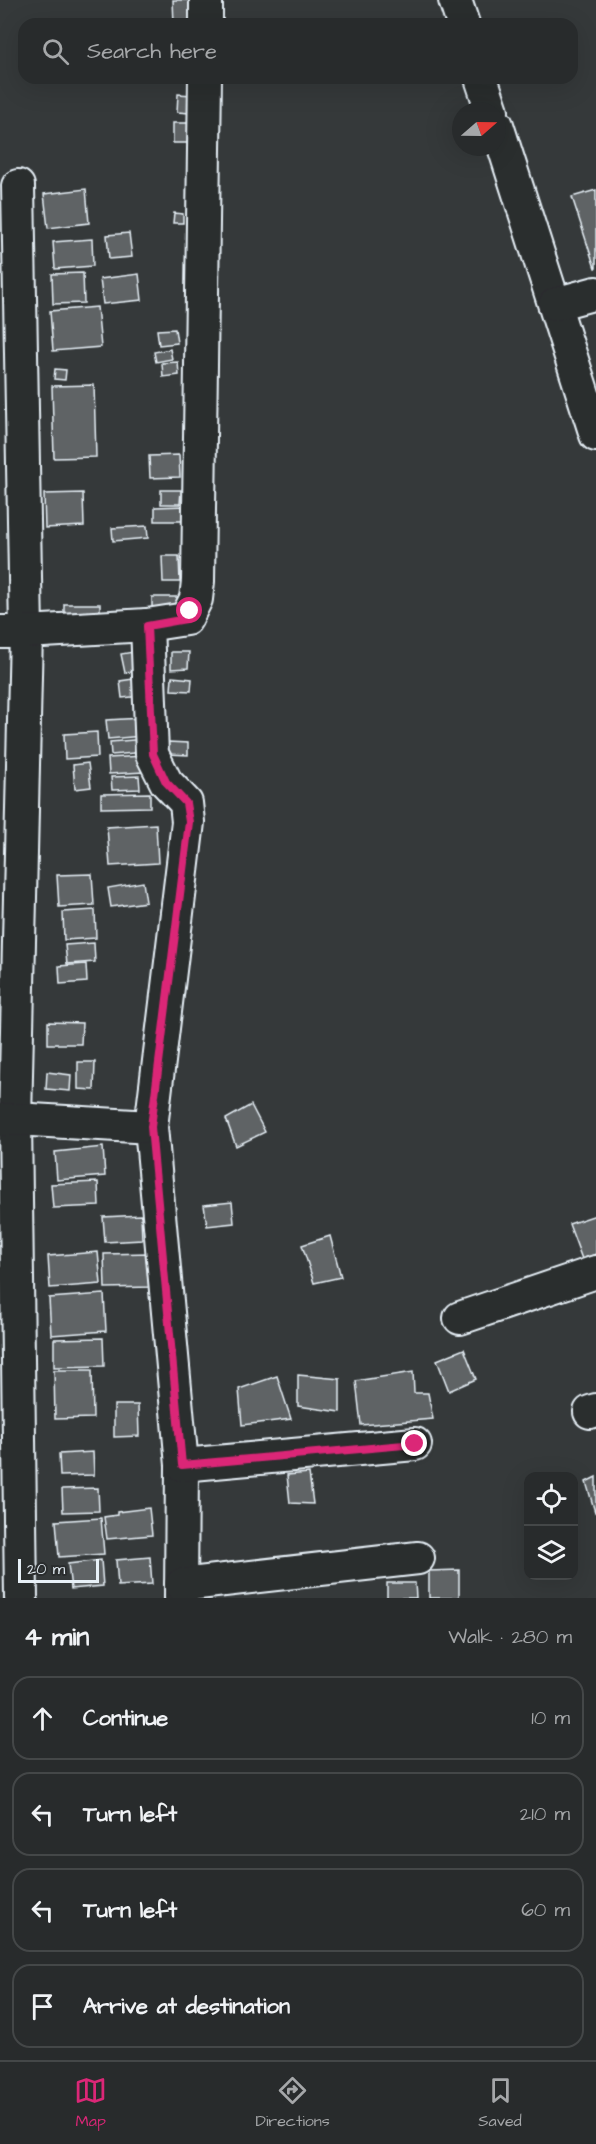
<!DOCTYPE html>
<meta charset="utf-8">
<style>
:root{--surface:#282b2c;--page:#343738;--text:#f1f3f6;--muted:#a5a7a9;--line:#444748;--accent:#db2777}
body{margin:0;font-family:"Architects Daughter",sans-serif;background:var(--page);color:var(--text)}
.controls{position:absolute;right:18px;bottom:18px;display:grid;overflow:hidden;border-radius:12px;box-shadow:0 6px 24px #0002}
.controls button{width:54px;height:54px;display:grid;place-items:center;padding:0;border:0;border-bottom:2px solid var(--line);background:var(--surface);color:var(--text);font:30px sans-serif}
.compass{position:absolute;left:452px;top:102px;width:54px;height:54px;border-radius:50%;background:var(--surface);box-shadow:0 6px 24px #0002;rotate:70deg}
.scale{position:absolute;left:18px;bottom:15px;width:81px;box-sizing:border-box;padding-left:6px;border:3px solid #e8f1f8;border-top:0;font-size:16px;line-height:21px;white-space:nowrap;color:#e8f1f8;-webkit-text-stroke:4px #2a2d2e;paint-order:stroke}
.stop{position:absolute;width:18px;height:18px;margin:-14px;border:4px solid #db2777;border-radius:50%;background:#fff}
.stop.end{background:#db2777;border-color:#fff;box-shadow:0 2px 6px #0008}
.list{margin:0;padding:0;list-style:none}
h2{display:flex;justify-content:space-between;align-items:center;height:78px;margin:0;padding:0 24px;font-size:26px}
h2 small{font-size:20px;font-weight:400;color:var(--muted)}
.list li{display:grid;grid-template-columns:39px 1fr auto;gap:18px;align-items:center;box-sizing:border-box;height:84px;margin:0 12px 12px;padding:0 12px;border:2px solid var(--line);border-radius:18px}
.list b{display:block;font-size:22px;white-space:nowrap}
.list em{font-size:20px;font-style:normal;color:var(--muted)}
.icon{flex:none;width:33px;height:33px;fill:none;stroke:currentColor;stroke-width:2;stroke-linecap:round;stroke-linejoin:round}
.map{position:relative;flex:none;width:596px;height:1598px;overflow:hidden}
.search{position:absolute;background:var(--surface);box-shadow:0 6px 24px #0002;left:18px;right:18px;top:18px;height:66px;display:flex;align-items:center;gap:15px;box-sizing:border-box;padding:0 21px;border-radius:18px;color:var(--muted);font-size:22px}
.sheet{height:462px;background:var(--surface)}
nav{display:flex;justify-content:space-around;align-items:center;box-sizing:border-box;height:84px;border-top:2px solid var(--line);background:var(--surface);font-size:16px;color:var(--muted)}
nav a{display:grid;justify-items:center;gap:3px}
nav .on{color:var(--accent)}
.map>svg:first-child{display:block}
.building{fill:#5f6365;stroke:#e8f1f8;stroke-width:1.5}
.lines{fill:none;stroke-linecap:round;stroke-linejoin:round}
.minor-casing{stroke:#e8f1f8;stroke-width:36}
.minor{stroke:#2a2d2e;stroke-width:32}
.route{stroke:#db2777;stroke-width:8}
</style>
<div class="map">
<svg width="596" height="1598" viewBox="0 0 596 1598">
<rect width="100%" height="100%" fill="#35393a"/>
<filter id="ink" filterUnits="userSpaceOnUse"><feTurbulence type="fractalNoise" baseFrequency=".0167" numOctaves="2"/><feDisplacementMap in="SourceGraphic" scale="12" xChannelSelector="R" yChannelSelector="G"/><feConvolveMatrix kernelMatrix="1 2 1 2 8 2 1 2 1" color-interpolation-filters="sRGB"/></filter>
<g filter="url(#ink)">
<g class="building">
<path d="M173,0H194L196,24H174Z"/>
<path d="M178,94L192,95L190,113L177,112Z"/>
<rect x="173" y="123" width="20" height="20"/>
<path d="M86,189L89,223L48,228L44,194Z"/>
<path d="M596,190V268H595L572,197Z"/>
<path d="M174,213L183,214V223H173Z"/>
<path d="M129,233L132,257L109,259L107,235Z"/>
<path d="M92,239L93,266L55,269L53,242Z"/>
<path d="M83,273L84,303L53,304L52,274Z"/>
<path d="M139,274L142,300L103,304L100,279Z"/>
<path d="M97,307L101,347L53,351L50,311Z"/>
<path d="M175,329L177,343L159,345L157,330Z"/>
<path d="M170,349L172,359L156,362L154,352Z"/>
<path d="M178,362L179,375L163,377L162,363Z"/>
<path d="M55,369L66,370L65,380L54,379Z"/>
<path d="M94,385L96,457L54,458L52,386Z"/>
<path d="M179,455L180,477L150,478L149,456Z"/>
<path d="M161,490H181L180,504H161Z"/>
<path d="M83,493L84,526L45,528L44,494Z"/>
<path d="M186,506V521H155V507Z"/>
<path d="M147,526L148,538L113,541L112,528Z"/>
<path d="M162,556H179L180,582H163Z"/>
<rect x="152" y="597" width="28" height="13"/>
<rect x="64" y="604" width="36" height="13"/>
<path d="M139,651L143,670L125,673L121,654Z"/>
<path d="M171,652H189L188,668L171,669Z"/>
<path d="M172,677L192,679L191,691L171,690Z"/>
<path d="M140,678L142,696L122,698L120,681Z"/>
<path d="M142,718L143,736L108,739L106,720Z"/>
<path d="M97,732L98,757L65,759L64,734Z"/>
<path d="M145,739L146,752L111,755L110,742Z"/>
<path d="M168,742L188,743V755L168,754Z"/>
<path d="M143,756L144,772L109,774L108,758Z"/>
<path d="M88,763L91,787L75,789L73,765Z"/>
<path d="M139,776L140,789L112,790L111,777Z"/>
<path d="M150,793V807L101,808V794Z"/>
<path d="M156,824L158,863L110,866L107,827Z"/>
<path d="M92,874L94,905L59,907L57,875Z"/>
<path d="M143,882L146,902L111,907L108,888Z"/>
<path d="M95,910L96,938L64,940L63,912Z"/>
<path d="M94,943L95,962L67,964L65,945Z"/>
<path d="M86,964L87,982L60,984L59,966Z"/>
<path d="M48,1022L82,1023L81,1044H48Z"/>
<path d="M78,1062H95L94,1090L78,1089Z"/>
<path d="M47,1072L71,1075L70,1091L46,1089Z"/>
<path d="M251,1105L265,1132L236,1146L226,1119Z"/>
<path d="M103,1147L105,1176L57,1180L55,1152Z"/>
<path d="M98,1182L99,1206L53,1208L51,1184Z"/>
<path d="M232,1202L234,1223L207,1226L204,1205Z"/>
<path d="M141,1215L142,1240L105,1242L103,1217Z"/>
<path d="M596,1215V1254L582,1259L569,1224Z"/>
<path d="M330,1236L341,1277L314,1283L302,1245Z"/>
<path d="M98,1252L101,1284L50,1288L48,1256Z"/>
<path d="M150,1253L151,1287L105,1288L104,1254Z"/>
<path d="M104,1294L106,1331L51,1335L49,1298Z"/>
<path d="M103,1338L104,1366L54,1367V1339Z"/>
<path d="M464,1349L476,1379L449,1391L437,1360Z"/>
<path d="M54,1370H92L93,1418L55,1419Z"/>
<path d="M413,1372L414,1393H428L433,1419L361,1425L356,1381Z"/>
<path d="M298,1375L340,1379V1412L298,1406Z"/>
<path d="M277,1376L291,1419L242,1425L239,1389Z"/>
<path d="M114,1405H138L139,1436L114,1437Z"/>
<path d="M93,1452L94,1475L60,1476L59,1454Z"/>
<path d="M309,1473L313,1504L290,1503L287,1475Z"/>
<path d="M596,1477V1511L595,1512L586,1482Z"/>
<path d="M98,1488L99,1511L63,1512L62,1489Z"/>
<path d="M149,1508L152,1535L107,1539L104,1517L117,1515V1512Z"/>
<path d="M101,1518L104,1554L59,1557L56,1521Z"/>
<path d="M150,1557L152,1584L118,1586L116,1560Z"/>
<path d="M101,1560L103,1586L71,1589L68,1564Z"/>
<path d="M459,1570V1598H429V1571Z"/>
<path d="M387,1583H415L416,1598H387Z"/>
</g>
<g class="lines">
<defs>
<g id="minor">
<path d="M455,0L463,24"/>
<path d="M206,24V0"/>
<path d="M481,78L492,111"/>
<path d="M497,125L596,435"/>
<path d="M18,186L26,632L15,1119L21,1598"/>
<path d="M555,304L596,293"/>
<path d="M147,625L152,754L166,782L186,803L188,822L151,1127L182,1465L181,1598"/>
<path d="M0,632H26L147,625L186,619L196,599L198,581L205,78"/>
<path d="M0,1120L15,1119L151,1127"/>
<path d="M460,1318L596,1272"/>
<path d="M590,1412L596,1410"/>
<path d="M182,1465L415,1444"/>
<path d="M181,1585L418,1558"/>
</g>
</defs>
<use href="#minor" class="minor-casing"/>
<use href="#minor" class="minor"/>
</g>
</g>
<g class="lines" filter="url(#ink)">
<path class="route" d="M190,611L186,619L147,626L153,754L166,782L186,803L189,822L151,1127L182,1465L415,1444"/>
</g>
</svg>
<div class="controls">
<button><svg class="icon" aria-label="locate" viewBox="0 0 24 24"><circle cx="12" cy="12" r="6"/><path d="M12 2v4M12 18v4M2 12h4M18 12h4"/></svg></button>
<button><svg class="icon" aria-label="layers" viewBox="0 0 24 24"><path d="M12 4l9 5-9 5-9-5zM3 14l9 5 9-5"/></svg></button>
</div>
<svg class="compass" viewBox="-18 -18 36 36"><path d="M0-13l5 13h-10z" fill="#e53935"/><path d="M0 13l5-13h-10z" fill="#a5a7a9"/></svg>
<div class="scale">20 m</div>
<div class="stop" style="left:190px;top:611px"></div>
<div class="stop end" style="left:415px;top:1444px"></div>
<div class="search"><svg class="icon" aria-label="search" viewBox="0 0 24 24"><circle cx="10" cy="10" r="6"/><path d="M15 15l6 6"/></svg>Search here</div>
</div>
<section class="sheet">
<h2>4 min<small>Walk · 280 m</small></h2>
<ul class="list">
<li><svg class="icon" aria-label="ahead" viewBox="0 0 24 24"><path d="M12 20V5M6 11l6-6 6 6"/></svg><div><b>Continue</b></div><em>10 m</em></li>
<li><svg class="icon" aria-label="left" viewBox="0 0 24 24"><path d="M17 20v-9H6M10 6l-5 5 5 5"/></svg><div><b>Turn left</b></div><em>210 m</em></li>
<li><svg class="icon" aria-label="left" viewBox="0 0 24 24"><path d="M17 20v-9H6M10 6l-5 5 5 5"/></svg><div><b>Turn left</b></div><em>60 m</em></li>
<li><svg class="icon" aria-label="arrive" viewBox="0 0 24 24"><path d="M6 21V4h12l-3 4 3 4H6"/></svg><div><b>Arrive at destination</b></div></li>
</ul>
</section>
<nav>
<a class="on"><svg class="icon" aria-label="map" viewBox="0 0 24 24"><path d="M3 6l6-2 6 2 6-2v14l-6 2-6-2-6 2zM9 4v14M15 6v14"/></svg>Map</a>
<a><svg class="icon" aria-label="directions" viewBox="0 0 24 24"><path d="M12 3l9 9-9 9-9-9zM9 14v-3h6M13 9l2 2-2 2"/></svg>Directions</a>
<a><svg class="icon" aria-label="saved" viewBox="0 0 24 24"><path d="M7 4h10v16l-5-4-5 4z"/></svg>Saved</a>
</nav>
